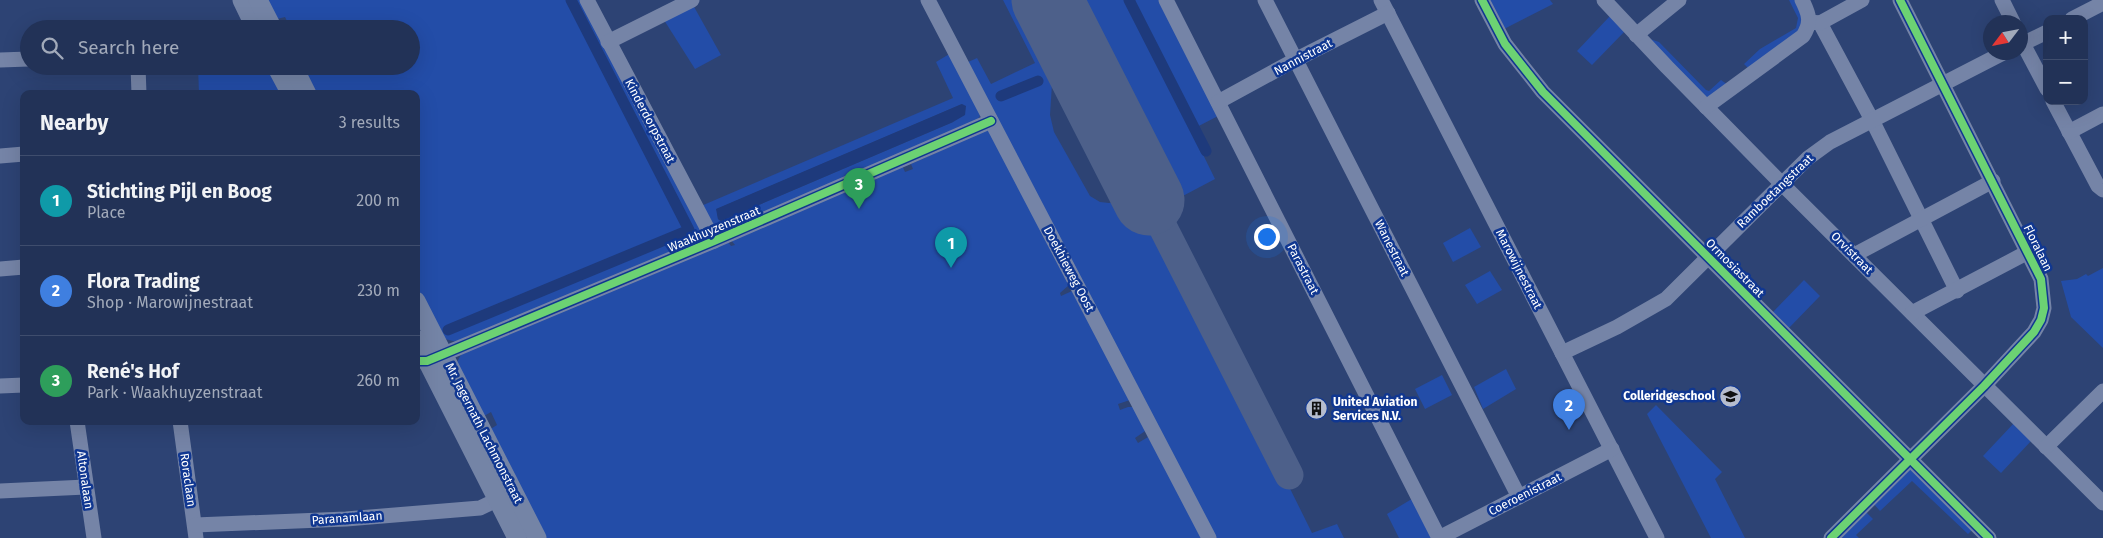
<!DOCTYPE html>
<meta charset="utf-8">
<style>
:root{--surface:#223257;--page:#2a3a5d;--text:#f1f3f6;--muted:#a2aaba;--line:#3f4d6d;--accent:#e797bd}
body{margin:0;font-family:"Fira Sans",sans-serif;background:var(--page);color:var(--text)}
.controls{position:absolute;right:15px;top:15px;display:grid;overflow:hidden;border-radius:10px;box-shadow:0 5px 20px #0002}
.controls button{width:45px;height:45px;display:grid;place-items:center;padding:0;border:0;border-bottom:1px solid var(--line);background:var(--surface);color:var(--text);font:25px sans-serif}
.compass{position:absolute;left:1983px;top:15px;width:45px;height:45px;border-radius:50%;background:var(--surface);box-shadow:0 5px 20px #0002;rotate:238deg}
.you{position:absolute;left:1266px;top:236px;width:18px;height:18px;margin:-12px;border:4px solid #fff;border-radius:50%;background:#1a73e8;box-shadow:0 0 0 8px #1a73e833}
.badge{display:grid;place-items:center;width:32px;height:32px;border-radius:50%;background:var(--accent);color:#fff;font-size:16px;font-weight:700}
.pin{position:absolute;translate:-50% -41px;filter:drop-shadow(0 1px 2px #0008)}
.pin::after{content:'';position:absolute;top:26px;width:18px;height:15px;background:inherit;clip-path:polygon(0 0,100% 0,50% 100%)}
.list{margin:0;padding:0;list-style:none}
h2{display:flex;justify-content:space-between;align-items:center;height:65px;margin:0;padding:0 20px;font-size:21px}
h2 small{font-size:16px;font-weight:400;color:var(--muted)}
.list li{display:grid;grid-template-columns:32px 1fr auto;gap:15px;align-items:center;box-sizing:border-box;height:90px;padding:0 20px;border-top:1px solid var(--line)}
.list b{display:block;font-size:19px;white-space:nowrap}
.list p{margin:0;font-size:16px;white-space:nowrap;color:var(--muted)}
.list em{font-size:16px;font-style:normal;color:var(--muted)}
.icon{flex:none;width:28px;height:28px;fill:none;stroke:currentColor;stroke-width:2;stroke-linecap:round;stroke-linejoin:round}
.map{position:relative;flex:none;width:2103px;height:538px;overflow:hidden}
.search{position:absolute;background:var(--surface);box-shadow:0 5px 20px #0002;left:20px;top:20px;width:400px;height:55px;display:flex;align-items:center;gap:12px;box-sizing:border-box;padding:0 18px;border-radius:28px;color:var(--muted);font-size:19px}
.panel{position:absolute;background:var(--surface);box-shadow:0 5px 20px #0002;left:20px;top:90px;width:400px;height:335px;border-radius:10px}
.map>svg:first-child{display:block}
.green{fill:#234da8;fill-rule:evenodd}
.water{fill:#1e3a7c}
.lines{fill:none;stroke-linecap:round;stroke-linejoin:round}
.canal{stroke:#1e3a7c;stroke-width:11}
.taxiway{stroke:#4d608a;stroke-width:29}
.runway{stroke:#4d608a;stroke-width:71}
.minor{stroke:#7584a7;stroke-width:15}
.major{stroke:#7484a6;stroke-width:19}
.cycleway-casing{stroke:#103791;stroke-width:11}
.cycleway{stroke:#6cd273;stroke-width:8}
.labels{text-anchor:middle;stroke-width:5;stroke-linejoin:round;paint-order:stroke}
.street-label{font-size:12px;fill:#fff;stroke:#103791}
.poi-label{font-size:12px;font-weight:bold;fill:#fff;stroke:#103791;text-anchor:end}
</style>
<div class="map">
<svg width="2103" height="538" viewBox="0 0 2103 538">
<rect width="100%" height="100%" fill="#2d4374"/>
<g class="green">
<path d="M266,0H581L704,234L701,240L457,342L441,338L416,291V94H315L301,66H411V29H282L284,23L287,21L285,17L277,19Z"/>
<path d="M1003,0H1028L1054,53L1050,115L1054,132L1090,196L1100,202L1109,203L1131,200L1143,215L1250,428L1258,424L1312,533L1337,524L1344,538H1214L966,63L977,58L991,84L1035,63Z"/>
<path d="M1079,0H1128L1130,3L1136,0H1161L1220,115L1191,130L1215,179L1179,198Z"/>
<path d="M1488,0H1550L1553,4L1504,29Z"/>
<path d="M1789,0H1797L1804,27L1748,68L1744,64L1760,49L1796,28L1798,18Z"/>
<path d="M693,5L721,55L695,69L664,20Z"/>
<path d="M1610,16L1625,31L1592,65L1577,51Z"/>
<path d="M1647,38L1659,42L1706,90L1709,91L1721,80L1728,85L1706,98Z"/>
<path d="M951,53L979,107L980,116L976,122L716,232L701,206L953,98L936,62ZM962,104L953,122L721,221L718,219L717,209Z"/>
<path d="M198,66H269L285,94H199Z"/>
<path d="M987,130L991,132L1069,285L1060,293L1061,296L1072,291L1130,400L1118,404L1120,410L1128,407H1134L1148,429L1135,438L1138,443L1148,437L1204,538H542L489,430L497,425L491,412L484,416L457,362L462,353L726,239L731,246L735,245L731,240L901,163L905,172L913,169L911,164Z"/>
<path d="M1470,228L1481,247L1453,262L1443,243Z"/>
<path d="M2103,268V348L2071,317L2061,281L2077,279L2086,274L2088,276Z"/>
<path d="M1490,271L1502,290L1477,304L1465,285Z"/>
<path d="M1804,280L1820,296L1787,330L1771,314Z"/>
<path d="M1506,369L1516,389L1483,409L1474,387Z"/>
<path d="M1442,375L1452,395L1425,409L1415,389Z"/>
<path d="M1656,405L1722,472L1715,479L1745,538H1711L1647,414Z"/>
<path d="M2014,423L2032,440L2001,473L1983,456Z"/>
<path d="M1912,469L1973,529L1968,534L1912,481L1880,511L1873,503L1908,470Z"/>
<path d="M1415,497L1434,538H1399L1387,514Z"/>
<path d="M1866,512L1873,519L1856,535L1859,538H1839Z"/>
</g>
<path class="water" d="M962,104L966,106L965,115L953,122L721,221L718,219L716,209Z"/>
<g class="lines">
<g class="canal">
<path d="M1129,0L1206,151"/>
<path d="M1001,96L1038,81"/>
<path d="M448,330L689,230L571,0"/>
</g>
<path class="taxiway" d="M1149,200L1289,475"/>
<path class="runway" d="M1047,0L1149,200"/>
<g class="minor">
<path d="M587,0L714,241"/>
<path d="M928,0L1209,538"/>
<path d="M1166,0L1439,538"/>
<path d="M1265,0L1519,497"/>
<path d="M1381,0L1657,538"/>
<path d="M1482,0L1505,44L1543,92L1989,538"/>
<path d="M1604,0L1667,67L1782,184L2103,503"/>
<path d="M2002,0L2013,22"/>
<path d="M2072,19L2103,3"/>
<path d="M1810,22L1820,23L1872,120L1957,291"/>
<path d="M1820,23L1862,0"/>
<path d="M1636,35L1679,0"/>
<path d="M2020,38L2047,89"/>
<path d="M608,42L692,0"/>
<path d="M2020,45L2047,32"/>
<path d="M0,60L29,59"/>
<path d="M138,66L139,94"/>
<path d="M2053,101L2098,186L2103,190"/>
<path d="M1218,102L1295,60L1388,13"/>
<path d="M1706,107L1803,36C1812,22 1809,14 1802,0"/>
<path d="M2069,132L2103,114"/>
<path d="M0,156L24,154"/>
<path d="M1854,255L1993,181"/>
<path d="M0,269L24,267"/>
<path d="M1912,313L2028,252"/>
<path d="M1562,353L1617,327L1666,299L1808,158L1830,142L2005,52"/>
<path d="M416,361H427L444,354L714,241L991,121"/>
<path d="M0,386L24,385"/>
<path d="M77,421L94,538"/>
<path d="M180,421L196,538"/>
<path d="M2046,447L2103,391"/>
<path d="M0,491L86,487"/>
<path d="M195,525L346,519L480,508L507,495"/>
<path d="M1439,538L1612,449"/>
<path d="M1831,538L1984,386L2034,332L2041,320L2044,308L2041,279L1900,0"/>
</g>
<g class="major">
<path d="M242,0L256,29"/>
<path d="M258,0L273,29"/>
<path d="M276,66L291,94"/>
<path d="M293,66L307,94"/>
<path d="M416,301L537,538"/>
<path d="M416,339L517,538"/>
</g>
<defs>
<g id="cycleway">
<path d="M1482,0L1505,44L1543,92L1989,538"/>
<path d="M416,361H427L444,354L714,241L991,121"/>
<path d="M1831,538L1984,386L2034,332L2041,320L2044,308L2041,279L1900,0"/>
</g>
</defs>
<use href="#cycleway" class="cycleway-casing"/>
<use href="#cycleway" class="cycleway"/>
</g>
<defs>
<symbol id="school-disc" viewBox="-11 -11 22 22"><circle r="9.5" fill="#b6bdce" stroke="#103791"/><path d="M0-5L7-2L0 1L-7-2ZM-4 1L0 2.5L4 1V4Q0 6-4 4Z" fill="#111"/></symbol>
<symbol id="building-disc" viewBox="-11 -11 22 22"><circle r="9.5" fill="#b6bdce" stroke="#103791"/><path d="M-4-6H4V6H1V3H-1V6H-4ZM-2.5-4.3h1.7v1.8h-1.7ZM.8-4.3h1.7v1.8H.8ZM-2.5-1h1.7V.8h-1.7ZM.8-1h1.7V.8H.8Z" fill="#111"/></symbol>
</defs>
<g fill-rule="evenodd">
<use href="#school-disc" x="1718" y="384" width="25" height="25"/>
<use href="#building-disc" x="1304" y="396" width="25" height="25"/>
</g>
<g class="labels">
<g class="street-label">
<text transform="translate(1303 57) rotate(-28)" y="4">Nannistraat</text>
<text transform="translate(650 121) rotate(62)" y="4">Kinderdorpstraat</text>
<text transform="translate(1775 191) rotate(-44)" y="4">Ramboetangstraat</text>
<text transform="translate(714 229) rotate(-23)" y="4">Waakhuyzenstraat</text>
<text transform="translate(1392 248) rotate(63)" y="4">Wanestraat</text>
<text transform="translate(2038 248) rotate(64)" y="4">Floralaan</text>
<text transform="translate(1852 253) rotate(45)" y="4">Orvistraat</text>
<text transform="translate(1735 268) rotate(45)" y="4">Ormosiastraat</text>
<text transform="translate(1069 269) rotate(62)" y="4">Doekhieweg Oost</text>
<text transform="translate(1303 269) rotate(63)" y="4">Parastraat</text>
<text transform="translate(1519 269) rotate(63)" y="4">Marowijnestraat</text>
<text transform="translate(484 433) rotate(63)" y="4">Mr. Jagernath Lachmonstraat</text>
<text transform="translate(85 480) rotate(82)" y="4">Altonalaan</text>
<text transform="translate(188 480) rotate(82)" y="4">Roraclaan</text>
<text transform="translate(1525 494) rotate(-27)" y="4">Coeroenistraat</text>
<text transform="translate(347 518) rotate(-4)" y="4">Paranamlaan</text>
</g>
<g class="poi-label">
<text x="1715" y="400">Colleridgeschool</text>
<text x="1333" y="406" text-anchor="start">United Aviation<tspan x="1333" dy="14">Services N.V.</tspan></text>
</g>
</g>
</svg>
<div class="controls">
<button>+</button>
<button>−</button>
</div>
<svg class="compass" viewBox="-18 -18 36 36"><path d="M0-13l5 13h-10z" fill="#e53935"/><path d="M0 13l5-13h-10z" fill="#a2aaba"/></svg>
<div class="you"></div>
<div class="pin badge" style="left:951px;top:268px;background:#0f9aa8">1</div>
<div class="pin badge" style="left:1569px;top:430px;background:#3f7fe0">2</div>
<div class="pin badge" style="left:859px;top:209px;background:#2e9e5b">3</div>
<div class="search"><svg class="icon" aria-label="search" viewBox="0 0 24 24"><circle cx="10" cy="10" r="6"/><path d="M15 15l6 6"/></svg>Search here</div>
<section class="panel">
<h2>Nearby<small>3 results</small></h2>
<ul class="list">
<li><span class="badge" style="background:#0f9aa8">1</span><div><b>Stichting Pijl en Boog</b><p>Place</p></div><em>200 m</em></li>
<li><span class="badge" style="background:#3f7fe0">2</span><div><b>Flora Trading</b><p>Shop · Marowijnestraat</p></div><em>230 m</em></li>
<li><span class="badge" style="background:#2e9e5b">3</span><div><b>René's Hof</b><p>Park · Waakhuyzenstraat</p></div><em>260 m</em></li>
</ul>
</section>
</div>
